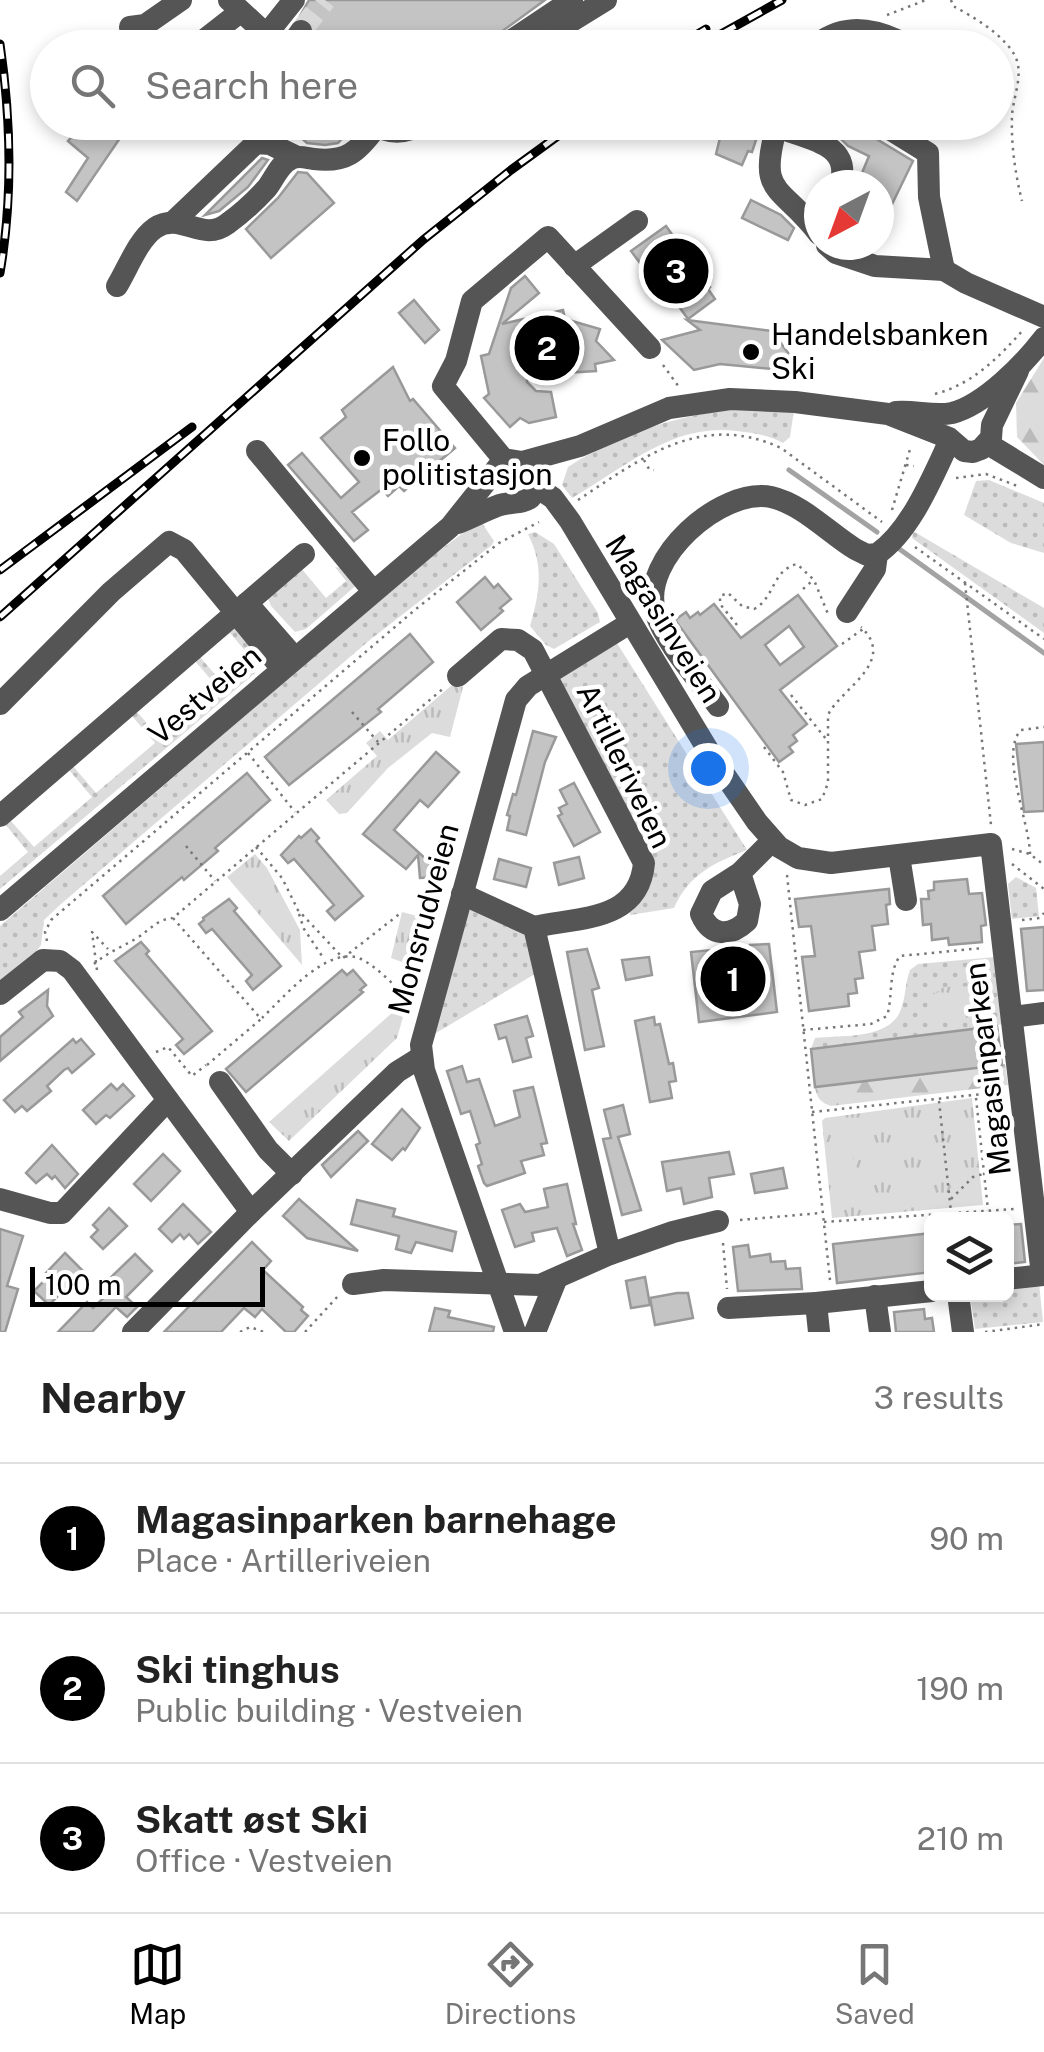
<!DOCTYPE html>
<meta charset="utf-8">
<style>
:root{--surface:#fff;--page:#f2f2f2;--text:#222;--muted:#767676;--line:#e0e0e0;--accent:#000}
body{margin:0;font-family:"Public Sans",sans-serif;background:var(--page);color:var(--text)}
.controls{position:absolute;right:30px;bottom:30px;display:grid;overflow:hidden;border-radius:15px;box-shadow:0 5px 15px #0003}
.controls button{width:90px;height:90px;display:grid;place-items:center;padding:0;border:0;border-bottom:2px solid var(--line);background:var(--surface);color:var(--text);font:50px sans-serif}
.compass{position:absolute;left:804px;top:170px;width:90px;height:90px;border-radius:50%;background:var(--surface);box-shadow:0 5px 15px #0003;rotate:221deg}
.scale{position:absolute;left:30px;bottom:25px;width:235px;box-sizing:border-box;padding-left:10px;border:5px solid #000;border-top:0;font-size:28px;line-height:35px;white-space:nowrap;color:#000;-webkit-text-stroke:8px #fff;paint-order:stroke}
.you{position:absolute;left:708px;top:768px;width:35px;height:35px;margin:-25px;border:8px solid #fff;border-radius:50%;background:#1a73e8;box-shadow:0 0 0 15px #1a73e833}
.badge{display:grid;place-items:center;width:65px;height:65px;border-radius:50%;background:var(--accent);color:#fff;font-size:32px;font-weight:700}
.pin{position:absolute;translate:-50% -50%;border:5px solid #fff;box-shadow:0 2px 10px #0006}
.list{margin:0;padding:0;list-style:none}
h2{display:flex;justify-content:space-between;align-items:center;height:130px;margin:0;padding:0 40px;font-size:42px}
h2 small{font-size:32px;font-weight:400;color:var(--muted)}
.list li{display:grid;grid-template-columns:65px 1fr auto;gap:30px;align-items:center;box-sizing:border-box;height:150px;padding:0 40px;border-top:2px solid var(--line)}
.list b{display:block;font-size:38px;white-space:nowrap}
.list p{margin:0;font-size:32px;white-space:nowrap;color:var(--muted)}
.list em{font-size:32px;font-style:normal;color:var(--muted)}
.icon{flex:none;width:55px;height:55px;fill:none;stroke:currentColor;stroke-width:2;stroke-linecap:round;stroke-linejoin:round}
.map{position:relative;flex:none;width:1044px;height:1332px;overflow:hidden}
.search{position:absolute;background:var(--surface);box-shadow:0 5px 15px #0003;left:30px;right:30px;top:30px;height:110px;display:flex;align-items:center;gap:25px;box-sizing:border-box;padding:0 35px;border-radius:55px;color:var(--muted);font-size:38px}
.sheet{height:580px;background:var(--surface)}
nav{display:flex;justify-content:space-around;align-items:center;box-sizing:border-box;height:140px;border-top:2px solid var(--line);background:var(--surface);font-size:28px;color:var(--muted)}
nav a{display:grid;justify-items:center;gap:5px}
nav .on{color:var(--accent)}
.map>svg:first-child{display:block}
.grass{fill:url(#grass-dots)}
.forest{fill:url(#forest-firs)}
.park{fill:url(#park-tufts)}
.pitch{fill:#dcdcdc}
.lines{fill:none;stroke-linecap:round;stroke-linejoin:round}
.stream{stroke:#a3a3a3;stroke-width:5}
.building{fill:#c4c4c4;stroke:#999;stroke-width:2.5;fill-rule:evenodd}
.minor-tunnel{stroke:#d9d9d9;stroke-width:22;stroke-dasharray:22 11;stroke-linecap:butt}
.path{stroke:#777;stroke-width:2.5;stroke-dasharray:2.5 5;stroke-linecap:butt}
.minor{stroke:#555;stroke-width:22}
.rail-casing{stroke:#000;stroke-width:9}
.rail{stroke:#fff;stroke-width:5;stroke-dasharray:15;stroke-linecap:butt}
.poi-dot{fill:#000;stroke:#fff;stroke-width:4}
.labels{text-anchor:middle;stroke-width:9;stroke-linejoin:round;paint-order:stroke}
.poi-label{font-size:30px;fill:#000;stroke:#fff;text-anchor:start}
.street-label{font-size:30px;fill:#000;stroke:#fff}
</style>
<div class="map">
<svg width="1044" height="1332" viewBox="0 0 1044 1332">
<defs>
<pattern id="grass-dots" width="8" height="8" patternUnits="userSpaceOnUse" patternTransform="scale(2.5)"><rect width="8" height="8" fill="#dcdcdc"/><path d="M2 2h.1M6 6h.1" fill="none" stroke="#bbb" stroke-width="1.8" stroke-linecap="round"/></pattern>
<pattern id="forest-firs" width="22" height="20" patternUnits="userSpaceOnUse" patternTransform="scale(2.5)"><rect width="22" height="20" fill="#dcdcdc"/><path d="M5 1l3.5 6h-7zM16 11l3.5 6h-7z" fill="#bbb"/></pattern>
<pattern id="park-tufts" width="24" height="20" patternUnits="userSpaceOnUse" patternTransform="scale(2.5)"><rect width="24" height="20" fill="#dcdcdc"/><path d="M3 7l-1-3M5 7V3M7 7l1-3M15 17l-1-3M17 17v-4M19 17l1-3" fill="none" stroke="#bbb"/></pattern>
</defs>
<rect width="100%" height="100%" fill="#fff"/>
<g class="grass">
<path d="M739,408L794,410L790,437L783,443C768,435 754,433 737,431C672,423 626,467 572,498L562,485L568,467C621,432 677,416 739,408Z"/>
<path d="M989,480L1044,503V553L1011,543L964,515L976,481Z"/>
<path d="M482,523L494,541L492,545L371,639L61,904L44,920L41,945L30,960L0,985V926L423,563L471,527Z"/>
<path d="M913,531L1044,608V633L912,538Z"/>
<path d="M535,532L554,544L598,613L600,622L554,649L546,645L530,626C540,592 544,566 528,534Z"/>
<path d="M335,567L352,570L360,582L306,629L295,632L271,606L267,596L301,568L326,598L346,581Z"/>
<path d="M236,625L259,661L255,673L0,889V876L28,852L5,824L10,820L34,847L92,797L69,770L73,766L96,793L155,743L132,716L137,712L161,739L219,689L195,661L200,657L224,685L253,660L230,633L222,639Z"/>
<path d="M615,640L747,850C714,863 689,874 674,908L630,915L629,908L645,893L560,677Z"/>
<path d="M1016,877L1036,888L1039,916L1012,919L1008,884Z"/>
<path d="M473,908L483,909L528,937L540,971L431,1036L466,913Z"/>
<path d="M995,957L1004,1024L811,1049L815,1038C841,1035 891,1040 901,1009C906,996 905,983 910,970L918,964Z"/>
<path d="M1039,1283L1043,1322L975,1329L970,1295L1006,1294L1007,1287Z"/>
</g>
<g class="forest">
<path d="M1044,358V465L1017,437L1016,403Z"/>
<path d="M1005,1064L1008,1085L831,1106C821,1103 816,1097 815,1087Z"/>
</g>
<g class="park">
<path d="M452,685L463,687L450,737L432,733L388,768L347,813L339,814L326,800L377,756L366,743L380,731L388,740Z"/>
<path d="M255,854L267,868L300,930L302,965L227,877Z"/>
<path d="M402,912L433,920L418,968L391,958Z"/>
<path d="M981,986V1018L940,1022L929,1013L928,998L944,987Z"/>
<path d="M393,1012L403,1017L397,1038L289,1141L269,1122Z"/>
<path d="M972,1098L983,1205L832,1218L822,1121L825,1118Z"/>
</g>
<path class="pitch" d="M851,1140L857,1184L831,1188L827,1142Z"/>
<g class="lines">
<g class="stream">
<path d="M789,470L877,532"/>
<path d="M898,548L1044,653"/>
</g>
</g>
<g class="building">
<path d="M309,0H545L486,43L474,33L462,48H323L313,40L314,24L300,16Z"/>
<path d="M61,122H91L105,135L114,122H131L77,201L66,192L88,158L68,141L74,134Z"/>
<path d="M284,122H356L338,143L325,145L307,143Z"/>
<path d="M724,122H762L752,152L748,151L742,165L716,154Z"/>
<path d="M847,122H863L870,135L913,161L879,231V185H857L869,156L848,146L840,138Z"/>
<path d="M262,158L268,160L248,187L219,211L205,215Z"/>
<path d="M298,172L307,173L334,203L271,258L246,229L278,198Z"/>
<path d="M751,200L781,215L794,228L788,240L742,218Z"/>
<path d="M666,226L710,287L708,289L715,299L688,319L644,259L640,263L631,251Z"/>
<path d="M525,276L539,293L502,324L563,310L565,319L600,329L596,341L614,360L595,364L596,371L564,373L553,358L544,356L534,359L527,369V382L536,391L551,392L556,417L529,423L520,418L510,427L484,398L489,394L481,356L489,354L511,288Z"/>
<path d="M414,300L439,330L425,343L399,313Z"/>
<path d="M687,320L772,331L802,372L720,364L694,370L662,340L700,330Z"/>
<path d="M393,367L410,401L413,399L455,448L404,491L399,486L388,496L382,489L352,512L368,530L354,541L288,465L302,453L341,498L359,482L321,438L346,417L342,410Z"/>
<path d="M485,577L494,588L498,584L511,599L500,608L503,611L481,630L457,602Z"/>
<path d="M798,595L837,646L780,690L807,724L793,735L797,741L789,747L793,752L779,762L675,620L686,612L690,618L698,612L700,615L714,604L741,638ZM789,626L804,647L780,665L765,645Z"/>
<path d="M410,634L433,662L378,709L381,712L289,785L265,757Z"/>
<path d="M533,731L556,737L545,762L526,835L507,830L510,816L507,815L513,794L516,795Z"/>
<path d="M1044,742V811L1024,812L1016,744Z"/>
<path d="M436,752L459,772L428,807L420,800L394,830L428,861L439,860L440,877L420,878L418,855L406,869L363,834Z"/>
<path d="M247,773L270,800L215,848L218,851L184,880L182,877L126,924L103,896Z"/>
<path d="M574,783L600,832L574,846L558,816L562,814L559,808L567,804L560,790Z"/>
<path d="M311,829L319,838L316,841L363,896L335,920L327,911L334,905L294,859L288,863L281,855L299,836L301,838Z"/>
<path d="M579,857L584,878L559,885L554,863Z"/>
<path d="M499,859L531,868L526,887L494,879Z"/>
<path d="M967,879L969,894L982,893L986,925L981,926L982,942L949,945L948,938L932,940L931,924L923,925L921,899H929L928,891L934,890V882Z"/>
<path d="M889,889L890,904L886,905L888,924L872,926L875,950L859,952L863,978L855,979L857,993L848,994L849,1006L809,1011L802,957L815,956L811,926L799,927L795,899Z"/>
<path d="M229,899L237,908L234,911L281,966L253,990L246,981L252,975L212,929L206,933L199,924L204,920L203,918Z"/>
<path d="M1044,927V990L1027,991L1021,929Z"/>
<path d="M141,942L149,951L146,954L212,1031L184,1054L176,1045L183,1039L115,961Z"/>
<path d="M769,944L777,1012L699,1022L691,952L711,950L712,956L750,952V945Z"/>
<path d="M587,949L599,988L592,990L604,1046L585,1050L567,952Z"/>
<path d="M649,957L652,975L626,980L622,960Z"/>
<path d="M342,970L347,975L353,970L366,985L360,990L363,992L246,1092L226,1069Z"/>
<path d="M48,990L47,1006L53,1016L0,1061V1037L23,1017L19,1012Z"/>
<path d="M527,1016L533,1036L526,1038L531,1057L513,1062L506,1037L499,1039L495,1025Z"/>
<path d="M654,1017L655,1025L660,1024L669,1064L673,1063L676,1081L669,1082L672,1098L650,1102L635,1021Z"/>
<path d="M997,1026L1002,1065L815,1087L811,1049Z"/>
<path d="M73,1039L76,1043L81,1039L94,1054L72,1073L68,1068L64,1070L47,1086L51,1091L27,1111L22,1106L15,1112L4,1100Z"/>
<path d="M462,1066L467,1082L479,1079L495,1126L520,1117L514,1091L533,1087L547,1143L541,1144L544,1155L521,1161L525,1173L487,1186L484,1183L478,1166L482,1164L476,1145L480,1143L470,1111L461,1114L447,1071Z"/>
<path d="M111,1084L117,1090L123,1084L134,1096L110,1118L106,1115L96,1124L83,1110Z"/>
<path d="M623,1105L630,1134L618,1137L641,1210L622,1215L603,1139L611,1138L604,1110Z"/>
<path d="M402,1109L420,1128L405,1150L403,1148L392,1160L372,1144Z"/>
<path d="M358,1131L368,1141L331,1177L322,1165Z"/>
<path d="M52,1145L78,1174L65,1188L55,1176L52,1179L47,1174L36,1183L26,1173Z"/>
<path d="M729,1152L734,1174L709,1178L712,1197L684,1204L681,1188L667,1191L662,1162Z"/>
<path d="M163,1154L180,1171L151,1201L134,1184Z"/>
<path d="M783,1168L787,1188L755,1193L751,1174Z"/>
<path d="M567,1184L576,1224H573L582,1250L567,1256L557,1228L532,1233L534,1241L515,1247L502,1210L520,1204L525,1212L548,1207L544,1189Z"/>
<path d="M299,1199L358,1251L307,1238L283,1216Z"/>
<path d="M357,1200L395,1209L393,1216L456,1232L452,1251L416,1242L411,1253L396,1249L399,1236L351,1224Z"/>
<path d="M183,1204L211,1232L198,1244L189,1234L184,1239L180,1234L172,1242L159,1229Z"/>
<path d="M109,1208L127,1226L103,1249L91,1237L98,1230L93,1225Z"/>
<path d="M1021,1224L1025,1262L1006,1264V1225Z"/>
<path d="M0,1229L23,1236L7,1286L18,1289L5,1332H0Z"/>
<path d="M932,1233V1272L837,1283L833,1244Z"/>
<path d="M252,1242L271,1261L263,1270L303,1307L301,1310L308,1316L294,1332H286L262,1309L255,1317L244,1308L221,1332H164Z"/>
<path d="M748,1245L750,1257L770,1254L771,1262L785,1261L786,1269L800,1268L802,1289L738,1291L733,1247Z"/>
<path d="M65,1253L83,1271L49,1305L34,1291L48,1277L45,1274Z"/>
<path d="M135,1254L152,1271L126,1297L137,1307L127,1317L116,1307L92,1332H58L87,1302L93,1308L111,1291L104,1284Z"/>
<path d="M645,1277L650,1305L631,1308L626,1281Z"/>
<path d="M677,1293H688L693,1318L655,1325L650,1298Z"/>
<path d="M435,1308L450,1311L448,1317L494,1327L493,1332H429Z"/>
<path d="M924,1309L925,1319L932,1318L934,1332H896L894,1312Z"/>
</g>
<g class="lines">
<path class="minor-tunnel" d="M301,31L325,0"/>
<g class="path">
<path d="M951,0L953,6C974,17 1002,34 1014,54C1025,73 1013,96 1012,116C1011,144 1015,173 1022,201"/>
<path d="M887,15L926,0"/>
<path d="M663,365L679,387"/>
<path d="M935,394C973,384 999,357 1024,329"/>
<path d="M644,460L649,469L654,470"/>
<path d="M906,465L914,466"/>
<path d="M956,478L986,474L1020,487"/>
<path d="M578,500C642,458 701,411 781,448L882,522"/>
<path d="M892,510L911,446"/>
<path d="M915,547L1044,639"/>
<path d="M965,583L991,825"/>
<path d="M803,589L812,581"/>
<path d="M737,625L720,604V596L728,593L742,606L754,609C775,598 772,570 797,564L814,580L828,614"/>
<path d="M842,644L863,629"/>
<path d="M791,695L826,739"/>
<path d="M352,712L378,742"/>
<path d="M764,747L783,772L791,800L805,805L822,799L828,783V715C840,689 898,662 861,627"/>
<path d="M248,753L295,812"/>
<path d="M186,846L215,881"/>
<path d="M256,847L282,878L296,906"/>
<path d="M1012,849L1030,854L1044,865"/>
<path d="M1030,854C1030,824 999,753 1021,730L1044,727"/>
<path d="M1012,864L1044,889"/>
<path d="M787,875L830,1280"/>
<path d="M297,909L343,958L402,912"/>
<path d="M299,914L304,929L324,959"/>
<path d="M1022,920L1040,918L1044,913"/>
<path d="M47,941L45,932L51,920L416,609L499,543L539,522"/>
<path d="M94,964C108,952 122,947 137,938C150,930 156,920 172,918"/>
<path d="M97,970L92,932L108,949"/>
<path d="M393,1012L396,990"/>
<path d="M262,1018C284,997 328,944 361,959C378,967 396,988 411,1001"/>
<path d="M803,1030L871,1024L887,1016C893,997 888,972 900,956L983,948"/>
<path d="M156,1052L168,1047L192,1076L206,1065"/>
<path d="M207,1065L261,1019L173,918L445,687"/>
<path d="M976,1098L988,1210"/>
<path d="M939,1101L951,1212"/>
<path d="M812,1112L1002,1092"/>
<path d="M951,1199L973,1177L983,1174"/>
<path d="M740,1220L821,1213"/>
<path d="M824,1222L1014,1209"/>
<path d="M723,1243L727,1289"/>
<path d="M240,1332L250,1327L264,1332"/>
<path d="M305,1332L338,1296"/>
<path d="M985,1332L1044,1324"/>
</g>
<g class="minor">
<path d="M229,0L281,48"/>
<path d="M130,27L145,25L181,0"/>
<path d="M266,35L294,0"/>
<path d="M194,48L240,12"/>
<path d="M289,48L301,31"/>
<path d="M500,48L572,0"/>
<path d="M528,48L606,0"/>
<path d="M812,48C839,25 866,26 897,40"/>
<path d="M371,122C388,135 406,135 423,122"/>
<path d="M778,122C756,197 780,183 819,234"/>
<path d="M878,122L928,153L929,197L944,270"/>
<path d="M777,127C807,139 853,143 840,185"/>
<path d="M173,222L256,143L270,144L295,156"/>
<path d="M827,245L836,253L875,266L944,270L966,283L1044,317"/>
<path d="M574,266L637,221"/>
<path d="M117,286C128,268 138,240 155,228C181,211 202,243 227,224C241,214 256,200 267,188C275,178 279,164 291,159C298,155 306,158 314,159C346,163 358,152 376,127"/>
<path d="M896,412C914,410 934,417 952,413C984,405 1024,364 1044,338"/>
<path d="M988,444L1044,478"/>
<path d="M257,451L373,591"/>
<path d="M505,461L443,386L456,361L472,301L548,237L650,348"/>
<path d="M535,486L553,498L570,521L711,755L757,822L779,847L798,858L831,863L991,844L1042,1275"/>
<path d="M458,523C471,518 484,511 497,506C515,499 541,509 534,475"/>
<path d="M247,603L295,658"/>
<path d="M847,612L875,569L877,554"/>
<path d="M458,676L501,639L518,640L533,650L644,863C639,921 581,917 534,927"/>
<path d="M0,704L111,592L169,542L184,550L282,669"/>
<path d="M718,706C699,680 664,642 655,611C640,559 721,487 771,497C802,504 829,533 855,549L867,555L877,554C911,531 933,476 950,440"/>
<path d="M0,816L304,554"/>
<path d="M899,856L906,900"/>
<path d="M740,873L750,904L747,921C730,937 711,937 701,914L712,891L740,873L772,841"/>
<path d="M462,894L534,927L610,1254"/>
<path d="M0,910L450,527L501,463L510,460L522,462L580,446L669,408L730,399L795,402L888,414L949,438L964,451L973,452L981,449L991,438L992,425L1018,371"/>
<path d="M0,994L43,960L60,961L72,970L251,1212"/>
<path d="M1012,1017L1044,1013"/>
<path d="M220,1082L268,1150L292,1174"/>
<path d="M0,1199L50,1213H62L168,1100"/>
<path d="M1006,1279L1044,1275"/>
<path d="M353,1284L384,1280L540,1285L610,1254L673,1232L718,1221"/>
<path d="M958,1294L963,1332"/>
<path d="M875,1296L880,1332"/>
<path d="M816,1303L819,1332"/>
<path d="M728,1308L816,1303L932,1291"/>
<path d="M133,1332L251,1212L397,1072L421,1057"/>
<path d="M515,1332L424,1070L421,1045L516,700L528,686L630,623"/>
<path d="M535,1332L556,1280"/>
</g>
<defs>
<g id="rail">
<path d="M0,44C11,120 13,197 0,273"/>
<path d="M674,48L706,29"/>
<path d="M696,48L782,0"/>
<path d="M0,570L192,427"/>
<path d="M0,617L423,240L511,170L577,122"/>
</g>
</defs>
<use href="#rail" class="rail-casing"/>
<use href="#rail" class="rail"/>
</g>
<g class="poi-dot">
<circle cx="751" cy="352" r="10"/>
<circle cx="362" cy="458" r="10"/>
</g>
<g class="labels">
<g class="poi-label">
<text x="771" y="345">Handelsbanken<tspan x="771" dy="34">Ski</tspan></text>
<text x="382" y="451">Follo<tspan x="382" dy="34">politistasjon</tspan></text>
</g>
<g class="street-label">
<text transform="translate(663 619) rotate(58)" y="10">Magasinveien</text>
<text transform="translate(205 695) rotate(-40)" y="10">Vestveien</text>
<text transform="translate(624 766) rotate(64)" y="10">Artilleriveien</text>
<text transform="translate(424 919) rotate(-75)" y="10">Monsrudveien</text>
<text transform="translate(988 1069) rotate(-97)" y="10">Magasinparken</text>
</g>
</g>
</svg>
<div class="controls">
<button><svg class="icon" aria-label="layers" viewBox="0 0 24 24"><path d="M12 4l9 5-9 5-9-5zM3 14l9 5 9-5"/></svg></button>
</div>
<svg class="compass" viewBox="-18 -18 36 36"><path d="M0-13l5 13h-10z" fill="#e53935"/><path d="M0 13l5-13h-10z" fill="#767676"/></svg>
<div class="scale">100 m</div>
<div class="you"></div>
<div class="pin badge" style="left:733px;top:979px">1</div>
<div class="pin badge" style="left:547px;top:348px">2</div>
<div class="pin badge" style="left:676px;top:271px">3</div>
<div class="search"><svg class="icon" aria-label="search" viewBox="0 0 24 24"><circle cx="10" cy="10" r="6"/><path d="M15 15l6 6"/></svg>Search here</div>
</div>
<section class="sheet">
<h2>Nearby<small>3 results</small></h2>
<ul class="list">
<li><span class="badge">1</span><div><b>Magasinparken barnehage</b><p>Place · Artilleriveien</p></div><em>90 m</em></li>
<li><span class="badge">2</span><div><b>Ski tinghus</b><p>Public building · Vestveien</p></div><em>190 m</em></li>
<li><span class="badge">3</span><div><b>Skatt øst Ski</b><p>Office · Vestveien</p></div><em>210 m</em></li>
</ul>
</section>
<nav>
<a class="on"><svg class="icon" aria-label="map" viewBox="0 0 24 24"><path d="M3 6l6-2 6 2 6-2v14l-6 2-6-2-6 2zM9 4v14M15 6v14"/></svg>Map</a>
<a><svg class="icon" aria-label="directions" viewBox="0 0 24 24"><path d="M12 3l9 9-9 9-9-9zM9 14v-3h6M13 9l2 2-2 2"/></svg>Directions</a>
<a><svg class="icon" aria-label="saved" viewBox="0 0 24 24"><path d="M7 4h10v16l-5-4-5 4z"/></svg>Saved</a>
</nav>
